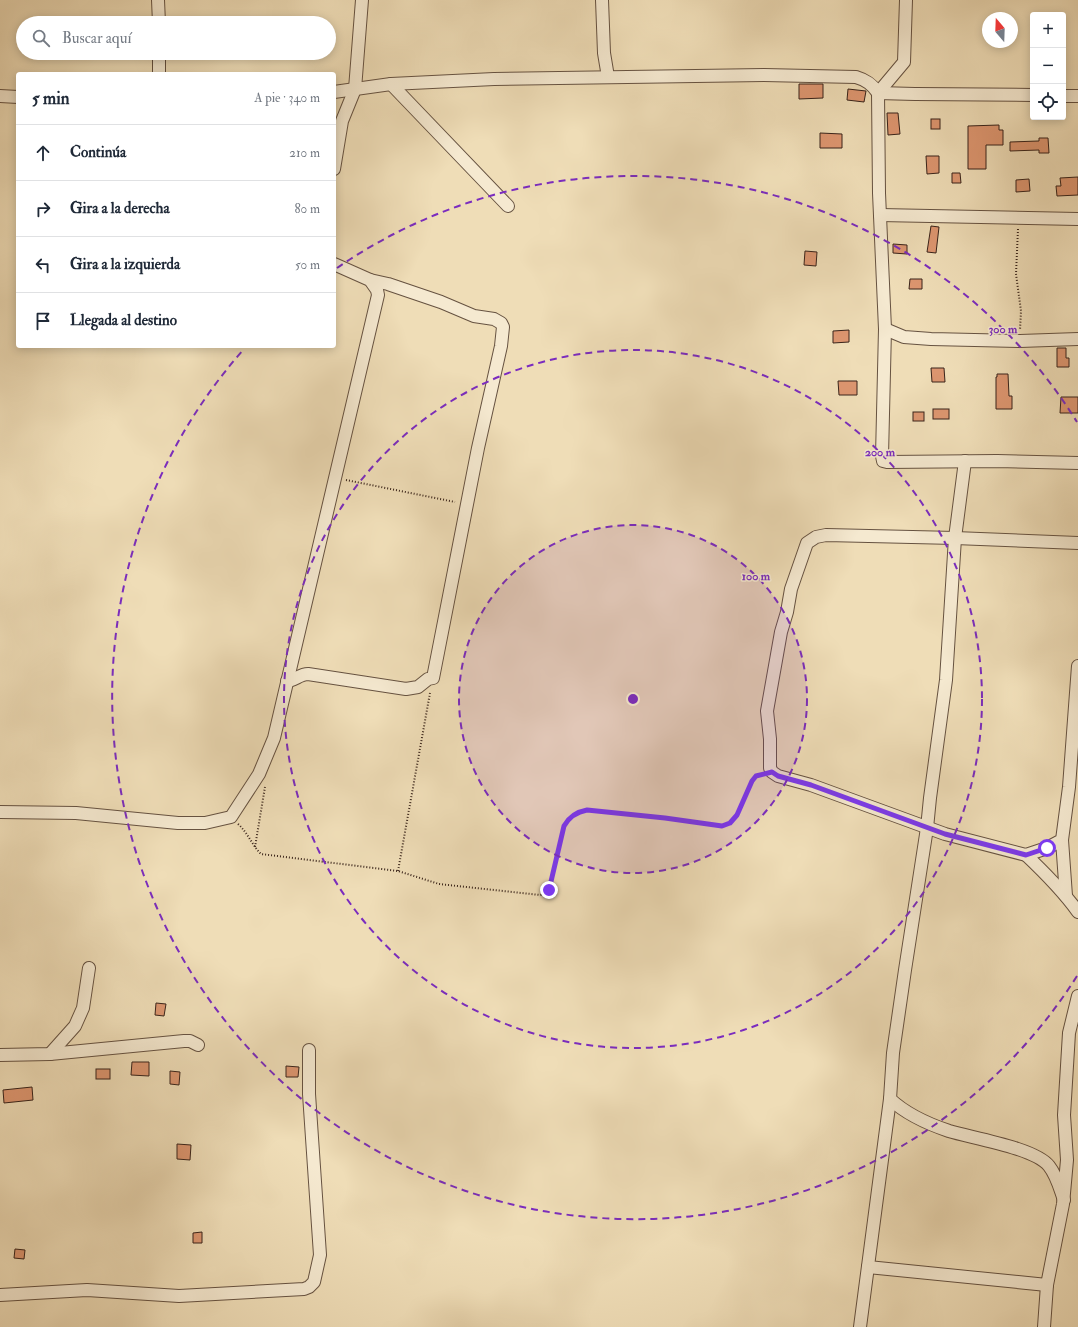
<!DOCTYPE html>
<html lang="es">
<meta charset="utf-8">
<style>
:root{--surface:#fff;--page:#f2f2f3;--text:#1f2937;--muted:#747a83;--line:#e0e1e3}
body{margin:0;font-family:"IM FELL Double Pica",serif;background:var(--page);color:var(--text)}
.controls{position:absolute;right:12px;top:12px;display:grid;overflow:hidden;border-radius:4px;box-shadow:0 2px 10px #0003}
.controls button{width:36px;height:36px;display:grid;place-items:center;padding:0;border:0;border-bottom:1px solid var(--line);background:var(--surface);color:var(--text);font:20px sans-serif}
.compass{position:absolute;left:982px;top:12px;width:36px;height:36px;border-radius:50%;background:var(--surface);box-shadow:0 2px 10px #0003;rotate:341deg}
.stop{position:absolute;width:12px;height:12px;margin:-9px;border:3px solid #7c3aed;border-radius:50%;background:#fff}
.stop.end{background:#7c3aed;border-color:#fff;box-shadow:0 1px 4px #0008}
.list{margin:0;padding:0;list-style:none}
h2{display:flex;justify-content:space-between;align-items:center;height:52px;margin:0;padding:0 16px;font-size:17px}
h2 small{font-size:13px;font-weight:400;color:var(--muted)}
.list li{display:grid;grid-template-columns:26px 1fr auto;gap:12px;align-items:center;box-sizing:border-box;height:56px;padding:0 16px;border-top:1px solid var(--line)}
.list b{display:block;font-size:15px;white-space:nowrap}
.list em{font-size:13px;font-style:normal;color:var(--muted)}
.icon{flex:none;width:22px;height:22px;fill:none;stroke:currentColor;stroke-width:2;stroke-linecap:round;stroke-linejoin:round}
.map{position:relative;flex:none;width:1078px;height:1327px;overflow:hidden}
.search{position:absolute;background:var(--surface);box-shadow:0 2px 10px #0003;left:16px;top:16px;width:320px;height:44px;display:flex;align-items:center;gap:10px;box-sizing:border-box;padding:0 14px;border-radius:22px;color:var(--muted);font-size:15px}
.panel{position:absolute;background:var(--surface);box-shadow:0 2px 10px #0003;left:16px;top:72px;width:320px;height:276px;border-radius:4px}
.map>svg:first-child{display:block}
.building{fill:#dd9670;stroke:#38231a}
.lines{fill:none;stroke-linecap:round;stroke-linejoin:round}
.minor-casing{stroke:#665241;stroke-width:14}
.path{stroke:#38231a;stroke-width:2;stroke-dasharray:1 2;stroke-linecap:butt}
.minor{stroke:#f5e9d0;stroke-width:12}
.route{stroke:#7c3aed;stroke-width:5}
.ring{fill:none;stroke:#7b2cbf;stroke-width:2;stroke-dasharray:7 5}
.centre{fill:#7b2cbf;stroke:#f5e9d0;stroke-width:2}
.ring-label{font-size:12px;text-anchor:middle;font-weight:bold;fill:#7b2cbf;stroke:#f5e9d0;stroke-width:3;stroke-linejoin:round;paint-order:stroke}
</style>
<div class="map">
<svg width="1078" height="1327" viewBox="0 0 1078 1327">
<rect width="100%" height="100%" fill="#efddb7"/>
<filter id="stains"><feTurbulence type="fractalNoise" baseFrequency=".005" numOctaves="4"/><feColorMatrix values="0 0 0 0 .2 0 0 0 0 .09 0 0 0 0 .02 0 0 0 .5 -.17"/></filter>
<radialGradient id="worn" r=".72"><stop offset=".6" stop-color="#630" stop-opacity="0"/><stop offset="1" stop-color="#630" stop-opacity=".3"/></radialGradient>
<g class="building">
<path d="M799,84H823V98L799,99Z"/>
<path d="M848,89L866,91L864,102L847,100Z"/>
<path d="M887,113H898L900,134L888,135Z"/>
<rect x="931" y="119" width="9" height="10"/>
<path d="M999,125V130H1003V145H986V169H968V126Z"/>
<path d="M820,133L842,134V148H820Z"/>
<path d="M1039,138H1048L1049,153H1039V150L1010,151V142L1039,141Z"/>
<path d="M926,156H939V173L927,174Z"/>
<path d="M952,173H960L961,183H952Z"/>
<path d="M1078,177V195L1057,196L1056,186H1061L1060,178Z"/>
<path d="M1029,179L1030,191L1016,192V180Z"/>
<path d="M931,226L939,227L936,253L927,252Z"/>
<path d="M893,244L907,245V254L893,253Z"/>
<path d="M805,251L817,252L816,266L804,265Z"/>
<path d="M910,279H922V289H909Z"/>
<path d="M849,330V342L833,343V331Z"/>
<path d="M1057,348H1066V358H1069V367H1057Z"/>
<path d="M931,368H944L945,382H932Z"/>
<path d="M997,374H1008L1009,396H1012V409H996V377H997Z"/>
<path d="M838,381H857V395H839Z"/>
<path d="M1061,397H1078V413H1060Z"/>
<rect x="933" y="409" width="16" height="10"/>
<rect x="913" y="412" width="11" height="9"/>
<path d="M156,1003L166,1004L164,1016L155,1015Z"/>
<path d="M132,1062H149V1076L131,1075Z"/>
<path d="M286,1066L299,1067L298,1077H286Z"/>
<rect x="96" y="1069" width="14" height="10"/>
<path d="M170,1071L180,1072L179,1085L170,1084Z"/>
<path d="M32,1087L33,1100L4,1103L3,1090Z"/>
<path d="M177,1144L191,1145L190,1160L177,1159Z"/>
<path d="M202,1232V1243H193V1233Z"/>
<path d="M15,1249L25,1250L24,1259L14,1258Z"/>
</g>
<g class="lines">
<defs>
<g id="minor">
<path d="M158,0L159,23"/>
<path d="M602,0L604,53L608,77"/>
<path d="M159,74V53"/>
<path d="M391,84L508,206"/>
<path d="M334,92L391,84L494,79L764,75L856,77C866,80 872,84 878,93L879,193L885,329L882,456L883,461L887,462L997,461L1078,463"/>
<path d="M878,93L915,94L1033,95"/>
<path d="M878,93L904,62L906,0"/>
<path d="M0,96L18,97"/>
<path d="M1063,96H1078"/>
<path d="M334,169L342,121L355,89L362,0"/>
<path d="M880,215L1078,219"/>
<path d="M885,329L904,337L931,339L1020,341L1078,339"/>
<path d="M965,461L955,538L946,680L930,798L927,828L905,970L893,1053L890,1099C906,1114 928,1124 949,1131C972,1138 1035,1148 1049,1166C1057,1176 1060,1189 1064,1200"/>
<path d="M1078,543L955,538L826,535L816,537L807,543L791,589L787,612L781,632L767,711L770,739V768L772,772L778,776L811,785L945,834L1026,855L1047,848L1062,840L1069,787L1078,666"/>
<path d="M287,681C294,681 300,674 308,674L406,689L418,687L428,679L433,678L478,448L501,346L503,327L501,323L494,319L474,316L441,302L388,284L370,280"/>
<path d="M0,812L76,813L178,823H205L231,817L259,774L274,738L378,295L377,290L370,280L334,264"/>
<path d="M1062,840L1066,896"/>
<path d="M1026,855C1045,873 1063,891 1078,912"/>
<path d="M50,1054L75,1026L83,1008L89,968"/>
<path d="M0,1055L50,1054L184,1041H190L198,1045"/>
<path d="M868,1267L1047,1285"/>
<path d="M0,1295L87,1290L179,1296L304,1289L309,1287L314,1282L320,1255L309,1094V1050"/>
<path d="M860,1327L890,1099"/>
<path d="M1044,1327L1047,1285L1063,1204L1067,1160L1064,1115L1069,1033L1078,996"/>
</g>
</defs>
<use href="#minor" class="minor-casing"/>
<g class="path">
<path d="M1018,229L1016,274L1021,311L1020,330"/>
<path d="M346,480L455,502"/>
<path d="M238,824C248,833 252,845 261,854L398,871L439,884L540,895L545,894L549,890L564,826C569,817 576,812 587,810L665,818L722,826L731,823L737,815L752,781L756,776L761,775"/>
<path d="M255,847L265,787"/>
<path d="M398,871L430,693"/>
</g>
<use href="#minor" class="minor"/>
</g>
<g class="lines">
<path class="route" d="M549,890L564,826C569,817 576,812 587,810L665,818L722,826L730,823L737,815L752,781L756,776L772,772L778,776L811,785L945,834L1026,855L1047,848"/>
</g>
<circle cx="633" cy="699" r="174" fill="#7b2cbf" fill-opacity=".12"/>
<g class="ring">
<circle cx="633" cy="699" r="174"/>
<circle cx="633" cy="699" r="349"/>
<path d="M1077 976A523 523 0 1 1 244 349M337 268A523 523 0 0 1 1077 422"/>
</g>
<circle cx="633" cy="699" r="6" class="centre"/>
<g class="ring-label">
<text x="1003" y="333">300 m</text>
<text x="880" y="456">200 m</text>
<text x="756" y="580">100 m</text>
</g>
<rect width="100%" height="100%" filter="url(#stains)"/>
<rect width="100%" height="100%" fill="url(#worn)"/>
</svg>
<div class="controls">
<button>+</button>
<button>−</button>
<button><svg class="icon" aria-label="locate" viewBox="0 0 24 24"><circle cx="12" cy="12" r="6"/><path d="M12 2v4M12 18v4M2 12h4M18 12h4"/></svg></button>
</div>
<svg class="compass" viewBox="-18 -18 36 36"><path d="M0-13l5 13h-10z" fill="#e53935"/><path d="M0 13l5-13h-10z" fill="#747a83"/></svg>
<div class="stop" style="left:1047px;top:848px"></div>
<div class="stop end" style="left:549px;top:890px"></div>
<div class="search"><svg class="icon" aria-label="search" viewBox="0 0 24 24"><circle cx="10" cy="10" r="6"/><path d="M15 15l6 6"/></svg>Buscar aquí</div>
<section class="panel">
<h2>5 min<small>A pie · 340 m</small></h2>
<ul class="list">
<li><svg class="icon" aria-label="ahead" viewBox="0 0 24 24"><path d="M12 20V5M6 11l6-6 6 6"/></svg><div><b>Continúa</b></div><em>210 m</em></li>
<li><svg class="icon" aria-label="right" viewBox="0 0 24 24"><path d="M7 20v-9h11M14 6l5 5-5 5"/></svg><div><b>Gira a la derecha</b></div><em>80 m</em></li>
<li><svg class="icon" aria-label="left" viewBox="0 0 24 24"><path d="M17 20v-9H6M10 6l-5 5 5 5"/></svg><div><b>Gira a la izquierda</b></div><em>50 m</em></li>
<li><svg class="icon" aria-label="arrive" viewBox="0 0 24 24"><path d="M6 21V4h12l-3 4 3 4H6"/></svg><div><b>Llegada al destino</b></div></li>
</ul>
</section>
</div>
